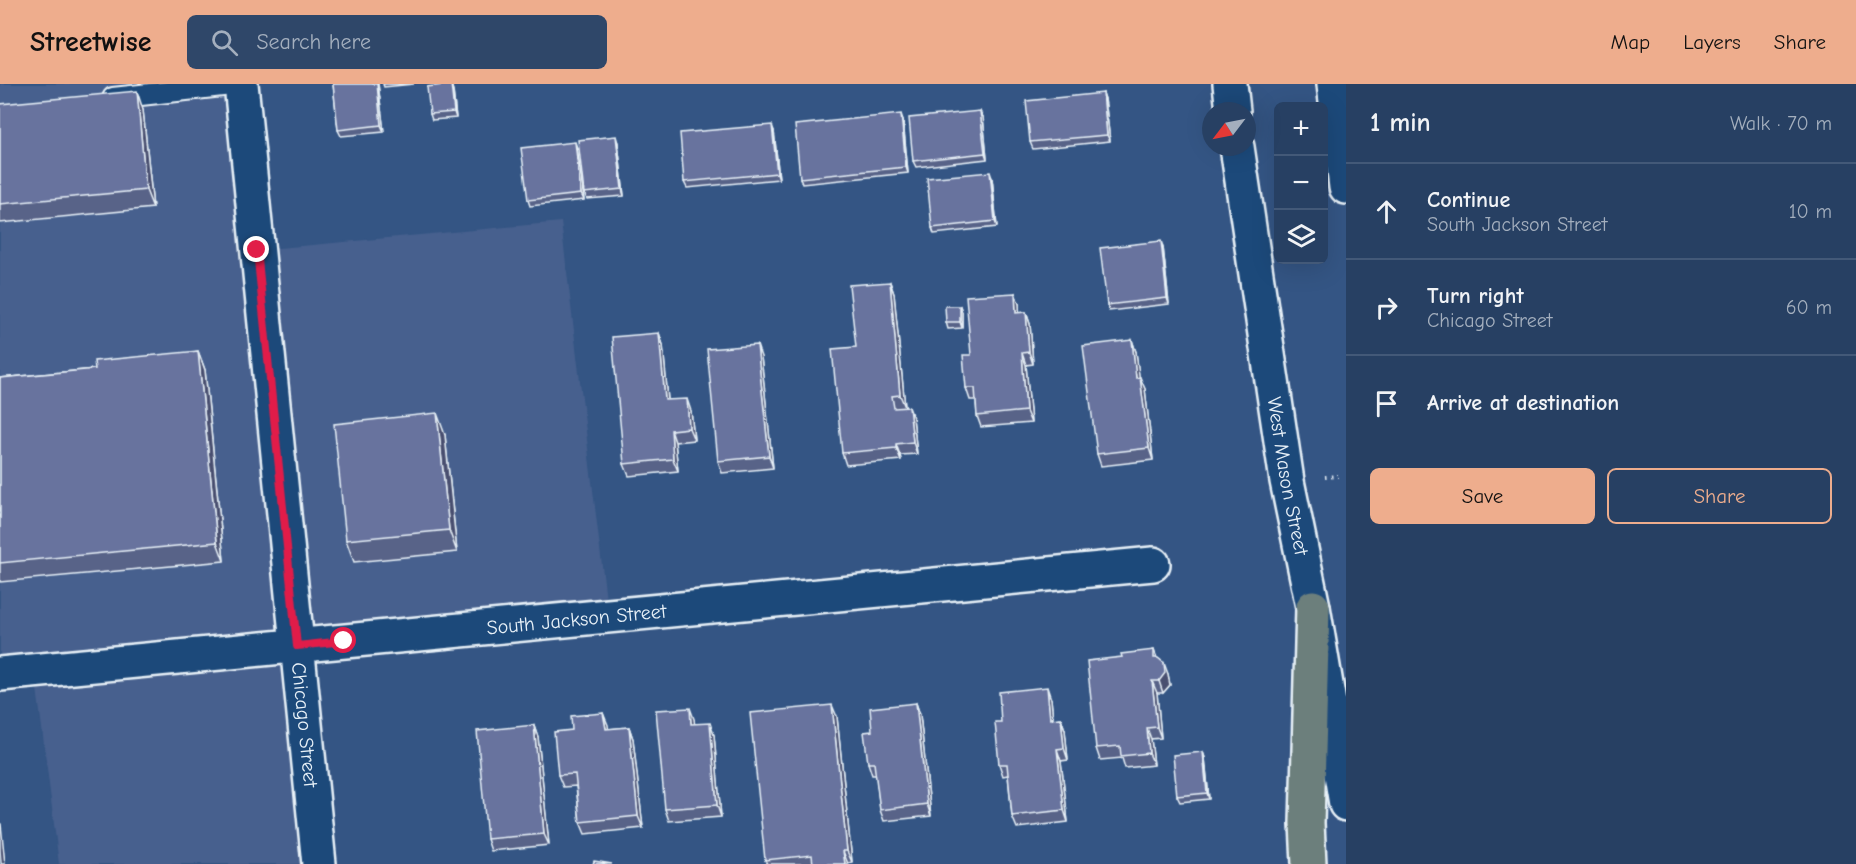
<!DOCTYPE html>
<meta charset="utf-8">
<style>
:root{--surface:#274063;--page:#2f4769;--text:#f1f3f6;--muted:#a4afbe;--line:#435978;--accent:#eead8d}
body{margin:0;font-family:"Comic Neue",sans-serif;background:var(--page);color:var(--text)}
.controls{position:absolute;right:18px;top:18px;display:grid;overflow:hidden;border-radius:9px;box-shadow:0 6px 24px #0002}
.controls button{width:54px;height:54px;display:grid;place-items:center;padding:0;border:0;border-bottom:2px solid var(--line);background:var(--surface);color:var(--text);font:30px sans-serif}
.compass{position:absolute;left:1202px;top:18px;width:54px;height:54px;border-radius:50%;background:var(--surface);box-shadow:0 6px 24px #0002;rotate:238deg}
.stop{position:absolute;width:18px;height:18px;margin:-14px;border:4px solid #e11d48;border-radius:50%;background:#fff}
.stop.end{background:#e11d48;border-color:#fff;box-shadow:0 2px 6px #0008}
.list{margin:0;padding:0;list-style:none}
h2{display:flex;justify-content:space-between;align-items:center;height:78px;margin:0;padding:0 24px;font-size:26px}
h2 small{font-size:20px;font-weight:400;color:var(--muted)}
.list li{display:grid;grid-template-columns:39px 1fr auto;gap:18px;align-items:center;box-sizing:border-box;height:96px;padding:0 24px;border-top:2px solid var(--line)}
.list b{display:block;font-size:22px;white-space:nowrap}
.list p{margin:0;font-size:20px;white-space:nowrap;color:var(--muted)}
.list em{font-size:20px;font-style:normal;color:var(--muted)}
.actions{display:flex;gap:12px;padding:18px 24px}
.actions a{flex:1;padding:14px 0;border:2px solid var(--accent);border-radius:9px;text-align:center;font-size:21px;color:var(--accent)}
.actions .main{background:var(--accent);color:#111}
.icon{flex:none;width:33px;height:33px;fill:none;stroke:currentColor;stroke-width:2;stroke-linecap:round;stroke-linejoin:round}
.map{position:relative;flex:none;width:1346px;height:780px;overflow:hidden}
header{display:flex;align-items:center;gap:36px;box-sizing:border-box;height:84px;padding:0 30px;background:var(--accent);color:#111}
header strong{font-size:28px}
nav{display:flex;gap:33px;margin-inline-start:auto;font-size:21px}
.search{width:420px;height:54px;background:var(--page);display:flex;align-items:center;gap:15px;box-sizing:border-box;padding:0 21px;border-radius:9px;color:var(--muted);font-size:22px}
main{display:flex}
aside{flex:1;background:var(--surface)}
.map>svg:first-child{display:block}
.built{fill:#47618e}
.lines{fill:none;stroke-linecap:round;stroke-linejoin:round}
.lane-casing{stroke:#e8f1f8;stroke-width:24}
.street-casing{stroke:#e8f1f8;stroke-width:38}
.secondary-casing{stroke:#e8f1f8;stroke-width:38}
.primary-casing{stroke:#e8f1f8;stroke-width:38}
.path{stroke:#e8f1f8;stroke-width:4;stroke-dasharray:1.5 4.5;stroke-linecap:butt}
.lane{stroke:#1f4a7a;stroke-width:20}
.street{stroke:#1f4a7a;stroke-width:33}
.secondary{stroke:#1f4a7a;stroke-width:33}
.primary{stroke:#6c7f7c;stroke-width:33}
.wall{fill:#596388;stroke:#e8f1f8;stroke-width:1.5}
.shaded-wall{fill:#49506f;stroke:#e8f1f8;stroke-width:1.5}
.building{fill:#68739e;stroke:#e8f1f8;stroke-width:1.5}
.route{stroke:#e11d48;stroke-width:8}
.labels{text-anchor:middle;stroke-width:4.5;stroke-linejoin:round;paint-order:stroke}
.street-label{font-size:20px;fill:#e8f1f8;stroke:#1f4a7a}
</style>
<header>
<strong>Streetwise</strong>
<div class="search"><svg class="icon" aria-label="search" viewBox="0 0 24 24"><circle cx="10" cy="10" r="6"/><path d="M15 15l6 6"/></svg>Search here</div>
<nav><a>Map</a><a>Layers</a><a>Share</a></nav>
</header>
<main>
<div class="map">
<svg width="1346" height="780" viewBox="0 0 1346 780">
<rect width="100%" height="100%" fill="#345584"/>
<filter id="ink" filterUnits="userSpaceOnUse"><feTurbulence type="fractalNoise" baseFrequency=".0167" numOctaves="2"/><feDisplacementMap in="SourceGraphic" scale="12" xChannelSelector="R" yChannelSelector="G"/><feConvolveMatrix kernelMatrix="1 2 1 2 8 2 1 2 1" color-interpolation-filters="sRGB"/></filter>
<g filter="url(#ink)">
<path class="built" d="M0,0H241L258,166L561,138L608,532L297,562L319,780H59L35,588L0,591Z"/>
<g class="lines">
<defs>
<path id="lane" d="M113,14L241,0"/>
<g id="street">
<path id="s1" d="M241,0L319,780"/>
<path id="s2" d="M0,590L1153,480"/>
</g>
<g id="secondary">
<path d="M1230,0L1233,27"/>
<path d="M1334,0L1346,103"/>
<path id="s3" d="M1237,63L1287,397L1313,523L1346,720"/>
</g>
<path id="primary" d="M1309,780L1307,739L1313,523"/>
</defs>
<use href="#lane" class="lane-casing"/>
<use href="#street" class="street-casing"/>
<use href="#secondary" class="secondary-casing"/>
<use href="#primary" class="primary-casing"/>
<path class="path" d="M1325,393L1338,392"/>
<use href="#lane" class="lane"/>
<use href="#street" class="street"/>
<use href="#secondary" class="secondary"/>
<use href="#primary" class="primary"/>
</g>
<g class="wall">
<path d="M333,0H378L384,48L341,52L338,46Z"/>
<path d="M383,0H414L384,3Z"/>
<path d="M451,0L453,7L456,34L432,36L430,30Z"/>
<path d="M1103,9L1105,15L1110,57L1033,65L1030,58Z"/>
<path d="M0,20L143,26L153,124L0,139Z"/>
<path d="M983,33L987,75L916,83L913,77Z"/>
<path d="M903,36L908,89L802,100L800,94Z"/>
<path d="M774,47L779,95L687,104L684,98Z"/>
<path d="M618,59L624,112L587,115L584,109Z"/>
<path d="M577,64L584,116L530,122L528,116Z"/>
<path d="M992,94L997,143L934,150L932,144Z"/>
<path d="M1163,163L1169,220L1109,227L1107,221Z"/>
<path d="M890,198L894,210L905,323L913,334L917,370L900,371L901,376L846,381L842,369L856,263Z"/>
<path d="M1015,209L1019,220V229L1026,228L1030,240L1033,280L1026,281L1031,339L981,343L977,332L976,316H970L966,304L971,271Z"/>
<path d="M960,222L962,228V244L948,245L946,238Z"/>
<path d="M659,249L663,261L668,316L691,327L694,356L675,358L678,387L629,392L624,380Z"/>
<path d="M1132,256L1136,268L1139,294L1145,305L1153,376L1101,382L1097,370Z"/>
<path d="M198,267L205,286L224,477L0,498V294L95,285Z"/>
<path d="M761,273L773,384L722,389L718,377Z"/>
<path d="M445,351L457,468L354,478L346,456Z"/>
<path d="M1154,566L1157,574L1168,590L1170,601L1163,609H1157L1161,654L1151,655L1154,681L1125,684L1122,674L1100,676L1096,664L1122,573Z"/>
<path d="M1051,615L1053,635L1061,634L1065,646L1068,676L1061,677L1068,738L1017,744L1012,732L1008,691L1003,692L999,680L1001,638Z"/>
<path d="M916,619L920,631L931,732L884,737L880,726L876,691H872L868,679Z"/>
<path d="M603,629L608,645L629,643L633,655L643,744L585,750L580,738L576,702L563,703L558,691L572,646Z"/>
<path d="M837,633L852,778L848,779V780H767L765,776Z"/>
<path d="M694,635V640L714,651L721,733L669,737L665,725Z"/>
<path d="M534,641L538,653L549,761L491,767L487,755Z"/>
<path d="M1203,668L1205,674L1209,715L1180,718L1177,712Z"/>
</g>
<g class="shaded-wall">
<path d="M377,0H378L384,48L381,41Z"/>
<path d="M451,0L453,7L456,34L454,28Z"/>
<path d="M137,7L143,26L153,124L146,106Z"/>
<path d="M1103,9L1105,15L1110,57L1107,51Z"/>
<path d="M980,27L983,33L987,75L985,69Z"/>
<path d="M901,30L903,36L908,89L906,83Z"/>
<path d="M772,41L774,47L779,95L777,89Z"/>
<path d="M616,52L618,59L624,112L622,105Z"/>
<path d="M575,58L577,64L584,116L581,110Z"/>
<path d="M990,88L992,94L997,143L995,137Z"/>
<path d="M1161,157L1163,163L1169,220L1167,214Z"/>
<path d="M890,198L894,210L905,323L900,311Z"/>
<path d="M1015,209L1019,220L1020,241L1016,229Z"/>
<path d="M960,222L962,228V244L960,238Z"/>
<path d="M1026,228L1030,240L1033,280L1029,268Z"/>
<path d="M659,249L663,261L669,328L665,316Z"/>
<path d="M1132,256L1136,268L1141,306L1136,294Z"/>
<path d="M757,261L761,273L773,384L769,372Z"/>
<path d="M198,267L205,286L224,477L217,458Z"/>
<path d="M1022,269L1026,281L1031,339L1026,327Z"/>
<path d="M1140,293L1145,305L1153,376L1149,364Z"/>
<path d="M687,315L691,327L694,356L689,344Z"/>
<path d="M909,323L913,334L917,370L913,358Z"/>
<path d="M437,329L445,351L457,468L449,446Z"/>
<path d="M671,346L675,358L678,387L673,375Z"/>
<path d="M896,360L900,371L901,376L896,364Z"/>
<path d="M1164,579L1168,590L1170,601L1163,609L1159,597Z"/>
<path d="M1152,597L1157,609L1161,654L1157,643Z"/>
<path d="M1047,603L1051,615L1054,647L1050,635Z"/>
<path d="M916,619L920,631L931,732L927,720Z"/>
<path d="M832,621L837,633L852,778L847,767Z"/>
<path d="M690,624L694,635L696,652L691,640Z"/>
<path d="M603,629L608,641L610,657L606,645Z"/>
<path d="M1061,634L1065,646L1068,676L1064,664Z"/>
<path d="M710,639L714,651L721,733L717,721Z"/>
<path d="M534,641L538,653L549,761L544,750Z"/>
<path d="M629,643L633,655L643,744L638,732Z"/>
<path d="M1147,644L1151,655L1154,681L1149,669Z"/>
<path d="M1057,665L1061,677L1068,738L1064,726Z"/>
<path d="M1203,668L1205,674L1209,715L1207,709Z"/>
<path d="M0,739L1,740L5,780H1L0,766Z"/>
<path d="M843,767L848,780H845Z"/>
</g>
<g class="building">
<path d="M333,0H377L381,41L338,46Z"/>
<path d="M451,0L454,28L430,30L427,3Z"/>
<path d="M137,7L146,106L0,120V20Z"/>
<path d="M1103,9L1107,51L1030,58L1026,17Z"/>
<path d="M980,27L985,69L913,77L909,34Z"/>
<path d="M901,30L906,83L800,94L795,41Z"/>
<path d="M772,41L777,89L684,98L680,49Z"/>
<path d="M616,52L622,105L584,109L578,56Z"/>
<path d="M575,58L581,110L528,116L521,64Z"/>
<path d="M990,88L995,137L932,144L927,94Z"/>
<path d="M1161,157L1167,214L1107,221L1100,164Z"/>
<path d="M890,198L900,311L892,312L894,324L909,323L913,358L896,360V364L842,369L832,265L856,263L849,201Z"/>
<path d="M1015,209L1016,229L1026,228L1029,268L1022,269L1026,327L977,332L975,304H966L963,271H971L966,212Z"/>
<path d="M945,222H960V238H946Z"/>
<path d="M659,249L665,316L687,315L689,344L671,346L673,375L624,380L612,253Z"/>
<path d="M1132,256L1136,294L1140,293L1149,364L1097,370L1083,262Z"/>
<path d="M757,261L769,372L718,377L707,265Z"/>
<path d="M198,267L217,458L0,479V294L95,285L94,277Z"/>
<path d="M437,329L449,446L346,456L334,340Z"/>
<path d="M1154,566V574H1158L1164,579L1165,589L1159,597H1152L1157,643L1147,644L1149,669L1121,672L1120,662L1096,664L1087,577L1122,573L1121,570Z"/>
<path d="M1047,603L1050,635L1061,634L1064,664L1057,665L1064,726L1012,732L1007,680H999L995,638H1001L999,608Z"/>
<path d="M916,619L927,720L880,726L874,679H868L864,648L872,647L870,624Z"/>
<path d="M832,621L847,767H843L845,780H813L812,771L765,776L750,629Z"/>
<path d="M690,624L691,640L710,639L717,721L665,725L656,626Z"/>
<path d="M603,629L606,645L629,643L638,732L580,738L575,690L558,691L554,648L572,646L571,632Z"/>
<path d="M534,641L544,750L487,755L477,647Z"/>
<path d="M1203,668L1207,709L1177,712L1173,671Z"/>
<path d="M594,777L612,780H593Z"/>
</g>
</g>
<g class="lines" filter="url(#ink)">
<path class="route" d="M257,166L297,562L344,557"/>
</g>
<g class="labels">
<g class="street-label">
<text dy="7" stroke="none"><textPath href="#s3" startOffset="333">West Mason Street</textPath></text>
<text dy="7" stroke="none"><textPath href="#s2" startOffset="579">South Jackson Street</textPath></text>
<text dy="7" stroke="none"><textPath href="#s1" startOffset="644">Chicago Street</textPath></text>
</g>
</g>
</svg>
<div class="controls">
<button>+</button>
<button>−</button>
<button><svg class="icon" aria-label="layers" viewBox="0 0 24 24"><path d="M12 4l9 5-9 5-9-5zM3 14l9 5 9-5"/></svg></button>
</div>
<svg class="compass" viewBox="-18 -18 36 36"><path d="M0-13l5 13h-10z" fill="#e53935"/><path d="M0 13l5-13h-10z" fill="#a4afbe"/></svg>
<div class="stop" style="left:344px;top:557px"></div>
<div class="stop end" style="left:257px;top:166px"></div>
</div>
<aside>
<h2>1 min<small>Walk · 70 m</small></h2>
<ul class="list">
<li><svg class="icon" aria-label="ahead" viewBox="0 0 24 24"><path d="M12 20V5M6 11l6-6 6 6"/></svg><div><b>Continue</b><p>South Jackson Street</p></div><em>10 m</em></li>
<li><svg class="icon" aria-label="right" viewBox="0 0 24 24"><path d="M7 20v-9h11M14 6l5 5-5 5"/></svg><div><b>Turn right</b><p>Chicago Street</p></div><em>60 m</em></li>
<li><svg class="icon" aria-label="arrive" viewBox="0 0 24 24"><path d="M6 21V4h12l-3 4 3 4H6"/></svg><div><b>Arrive at destination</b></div></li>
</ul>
<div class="actions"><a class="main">Save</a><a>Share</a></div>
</aside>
</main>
